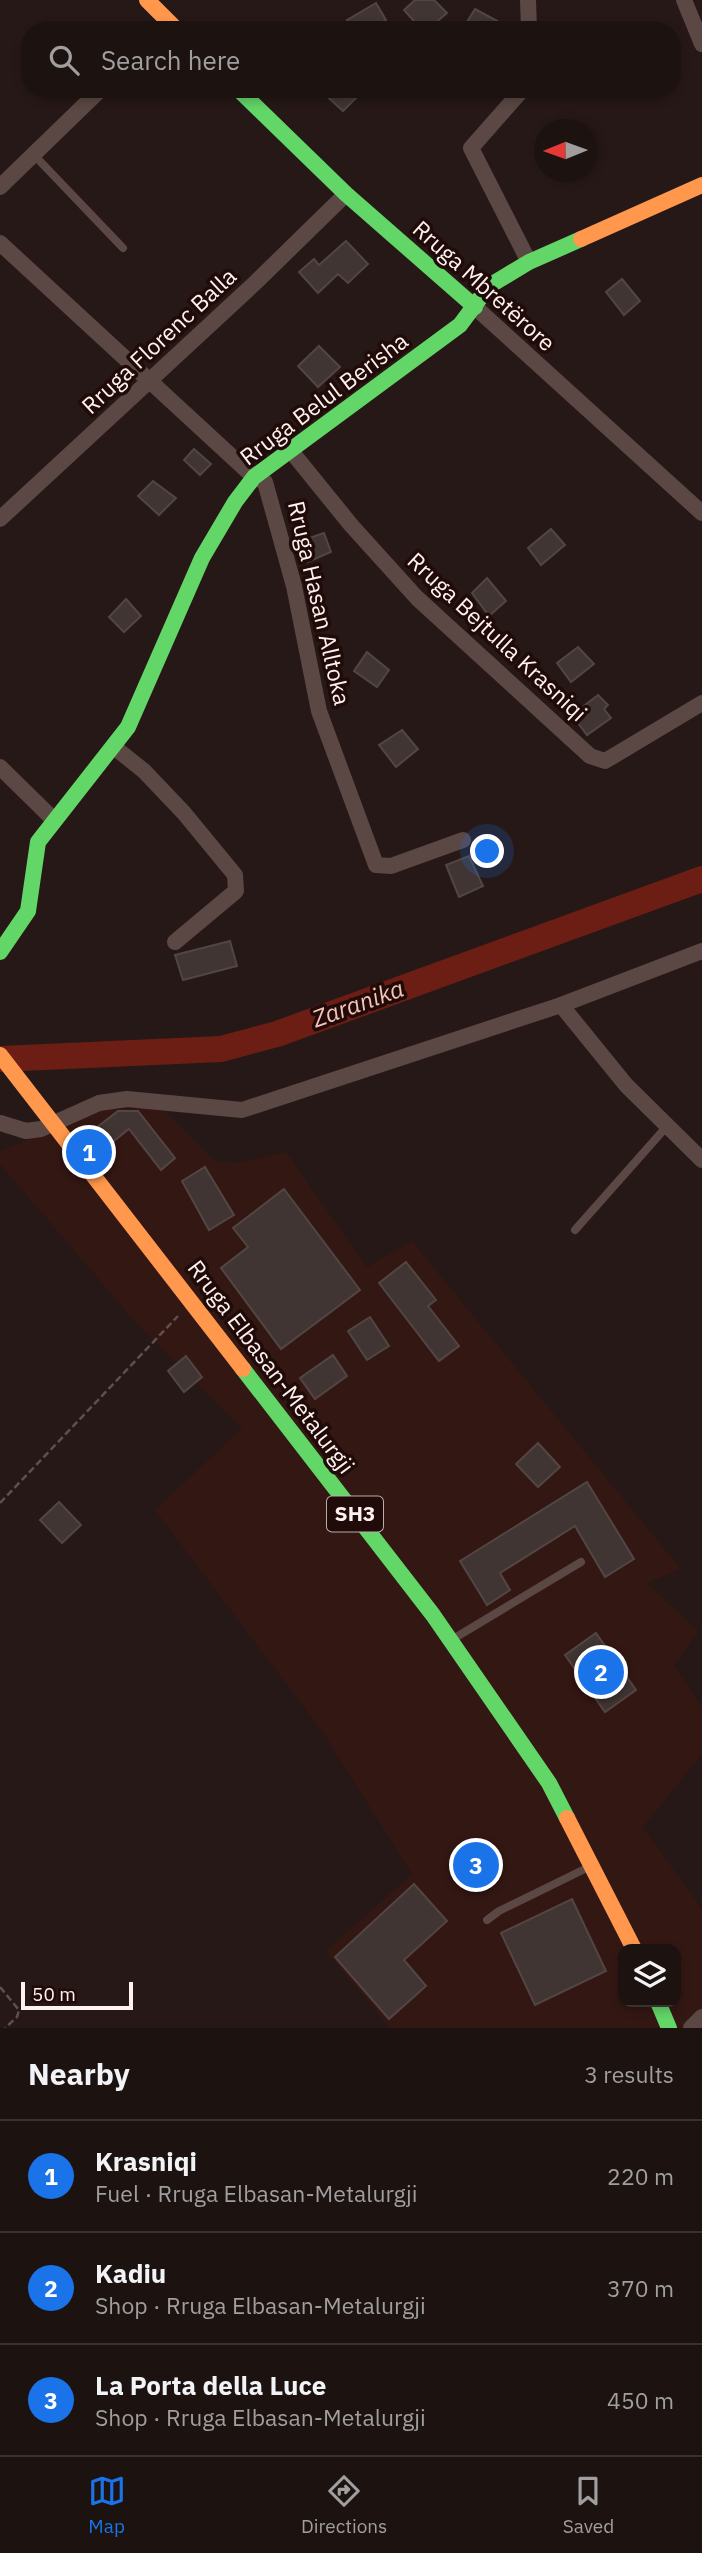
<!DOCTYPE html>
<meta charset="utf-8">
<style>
:root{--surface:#1c1210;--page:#29201e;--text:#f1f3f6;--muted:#a09e9f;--line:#3a3230;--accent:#1a73e8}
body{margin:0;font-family:"IBM Plex Sans",sans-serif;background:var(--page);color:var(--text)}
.controls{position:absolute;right:21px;bottom:21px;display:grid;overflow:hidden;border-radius:14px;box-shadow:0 4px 10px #0003}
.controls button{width:63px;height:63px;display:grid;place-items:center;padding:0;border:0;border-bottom:2px solid var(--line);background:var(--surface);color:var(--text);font:35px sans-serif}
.compass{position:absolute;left:534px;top:119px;width:63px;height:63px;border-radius:50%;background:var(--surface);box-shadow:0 4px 10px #0003;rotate:269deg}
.scale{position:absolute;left:21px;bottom:18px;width:112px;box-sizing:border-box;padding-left:7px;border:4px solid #fdf2f0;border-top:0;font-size:19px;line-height:24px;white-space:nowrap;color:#fdf2f0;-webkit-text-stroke:5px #210b08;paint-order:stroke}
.you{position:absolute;left:488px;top:852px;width:24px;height:24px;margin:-18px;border:5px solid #fff;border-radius:50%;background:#1a73e8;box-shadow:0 0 0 10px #1a73e833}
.badge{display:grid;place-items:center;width:46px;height:46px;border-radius:50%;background:var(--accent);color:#fff;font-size:23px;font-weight:700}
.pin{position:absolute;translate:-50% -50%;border:4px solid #fff;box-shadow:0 2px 7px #0006}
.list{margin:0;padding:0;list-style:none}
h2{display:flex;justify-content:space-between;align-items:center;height:91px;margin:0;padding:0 28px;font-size:30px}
h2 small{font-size:23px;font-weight:400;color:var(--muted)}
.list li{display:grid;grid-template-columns:46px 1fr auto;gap:21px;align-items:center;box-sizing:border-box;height:112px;padding:0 28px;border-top:2px solid var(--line)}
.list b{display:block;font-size:26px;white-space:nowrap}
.list p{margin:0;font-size:23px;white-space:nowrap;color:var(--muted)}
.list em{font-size:23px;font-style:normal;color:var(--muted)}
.icon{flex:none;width:38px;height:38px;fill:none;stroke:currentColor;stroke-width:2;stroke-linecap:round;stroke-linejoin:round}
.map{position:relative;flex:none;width:702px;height:2028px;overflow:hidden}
.search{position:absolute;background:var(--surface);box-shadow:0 4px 10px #0003;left:21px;right:21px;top:21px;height:77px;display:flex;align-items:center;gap:18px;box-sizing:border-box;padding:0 24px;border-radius:28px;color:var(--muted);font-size:26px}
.sheet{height:427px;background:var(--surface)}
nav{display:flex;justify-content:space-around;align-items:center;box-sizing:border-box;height:98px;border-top:2px solid var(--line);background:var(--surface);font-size:19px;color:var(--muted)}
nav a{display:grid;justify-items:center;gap:4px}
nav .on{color:var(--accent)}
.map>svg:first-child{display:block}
.built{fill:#331713;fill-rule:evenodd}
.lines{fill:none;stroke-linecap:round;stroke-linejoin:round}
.river{stroke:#6c1e14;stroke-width:26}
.building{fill:#413533;stroke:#524543;stroke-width:2}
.path{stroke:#5e504e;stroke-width:2.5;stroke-dasharray:7 3.5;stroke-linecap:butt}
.lane{stroke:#5b4844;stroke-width:8}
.street{stroke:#5b4844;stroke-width:16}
.fast{stroke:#63d668;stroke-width:16}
.slow{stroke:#ff974d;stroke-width:16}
.labels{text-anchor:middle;stroke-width:7;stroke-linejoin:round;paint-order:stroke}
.shield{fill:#210b08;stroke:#bbadaa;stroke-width:2}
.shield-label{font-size:21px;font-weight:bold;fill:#fdf2f0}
.street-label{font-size:23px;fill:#fdf2f0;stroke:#210b08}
.water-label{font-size:24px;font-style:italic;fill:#f5c3b9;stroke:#210b08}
</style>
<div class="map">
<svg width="702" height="2028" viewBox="0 0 702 2028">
<rect width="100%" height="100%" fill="#261816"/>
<path class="built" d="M160,1107L214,1161L240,1163L286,1152L367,1267L412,1241L681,1569L647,1583L698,1631L674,1666L702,1707V1754L643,1827L702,1909V2028H390L326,1951L412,1874L322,1731L155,1510L242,1428L138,1325L0,1164V1151L98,1110ZM623,1949H676V2002H623Z"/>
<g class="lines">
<path class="river" d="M0,1059L221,1049L277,1034L702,879"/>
</g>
<g class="building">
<path d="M415,0H434L447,13L427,30H422L404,10Z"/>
<path d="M376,3L386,20L369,30H353L347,20Z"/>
<path d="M475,9L514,30H462Z"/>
<path d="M319,89H354L359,95L343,111Z"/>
<path d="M346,241L368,264L348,283L338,274L318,293L299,272L314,259L319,265Z"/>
<path d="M622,279L640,301L624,315L606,292Z"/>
<path d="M319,346L340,367L318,387L298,366Z"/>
<path d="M194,449L211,464L200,475L184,460Z"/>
<path d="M153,481L176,498L159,515L138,496Z"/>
<path d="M551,529L565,545L541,565L528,548Z"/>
<path d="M324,533L331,552L308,562L300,541Z"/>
<path d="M487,578L506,601L489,616L472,593Z"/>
<path d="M126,599L141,616L124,632L109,617Z"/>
<path d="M578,647L594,664L571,682L557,663Z"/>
<path d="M367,652L389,670L377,687L354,671Z"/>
<path d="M598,695L608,705L604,709L611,718L587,735L572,715Z"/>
<path d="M402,730L418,749L396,767L379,745Z"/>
<path d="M469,856L483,886L459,897L446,865Z"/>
<path d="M230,941L237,966L183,980L175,955Z"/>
<path d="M118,1111H138L175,1158L161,1170L129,1129L100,1152L87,1135Z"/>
<path d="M205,1167L234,1215L209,1230L182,1181Z"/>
<path d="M284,1189L360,1290L281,1349L221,1268L248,1247L233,1228Z"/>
<path d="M406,1262L436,1300L428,1306L459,1346L439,1361L379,1283Z"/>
<path d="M370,1317L389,1346L367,1360L348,1331Z"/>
<path d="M333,1355L347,1376L315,1399L300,1378Z"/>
<path d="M186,1356L202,1377L184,1392L168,1371Z"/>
<path d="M538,1443L560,1467L538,1487L516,1464Z"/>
<path d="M587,1482L634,1559L605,1577L575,1526L500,1573L510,1590L487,1605L460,1561Z"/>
<path d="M59,1502L81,1525L62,1543L40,1520Z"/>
<path d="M596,1633L636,1690L605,1712L565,1655Z"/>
<path d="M414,1884L447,1921L404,1960L426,1986L389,2019L335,1957Z"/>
<path d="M572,1899L606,1971L535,2005L501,1933Z"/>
</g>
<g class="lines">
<g class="path">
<path d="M0,1503L178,1316"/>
<path d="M0,1987L19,2010L17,2017L5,2028"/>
</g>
<g class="lane">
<path d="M35,156L123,248"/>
<path d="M575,1230L668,1125"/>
<path d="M453,1639L581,1562"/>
<path d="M487,1920L499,1911L589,1867"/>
</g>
<g class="street">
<path d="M528,0L529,30"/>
<path d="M684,0L702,44"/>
<path d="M523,89L471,148L529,262"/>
<path d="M0,187L101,89"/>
<path d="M0,243L254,477L265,482L294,586L319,711L376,865L391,866L463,840"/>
<path d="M475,307L702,513"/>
<path d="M291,451L351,525L417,598L590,756L605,761L702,703"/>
<path d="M0,519L256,282L346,194"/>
<path d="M114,747L144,771L184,813L235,875L236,891L175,942"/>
<path d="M0,767L54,820"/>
<path d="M561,1005L626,1085L702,1160"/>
<path d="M0,1123L26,1131L41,1129L99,1103L127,1099L242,1110L561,1005L702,951"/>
<path d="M691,2028L702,2017"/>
</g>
<g class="fast">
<path d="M238,89L346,194L475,307"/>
<path d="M0,952L28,911L38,842L128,727L202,558L235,502L254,477L460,325L489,286L529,262L581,239"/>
<path d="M243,1369L433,1615L549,1783L567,1818"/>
<path d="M658,2002L669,2028"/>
</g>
<g class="slow">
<path d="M147,0L177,30"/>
<path d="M581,239L702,185"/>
<path d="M0,1055L243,1369"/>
<path d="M567,1818L634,1949"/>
</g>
</g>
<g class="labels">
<rect class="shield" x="327" y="1496.5" width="56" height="35" rx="5"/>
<g class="shield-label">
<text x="355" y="1521">SH3</text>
</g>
<g class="street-label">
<text transform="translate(484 286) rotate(42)" y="8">Rruga Mbretërore</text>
<text transform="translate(159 341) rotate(-43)" y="8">Rruga Florenc Balla</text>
<text transform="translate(324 399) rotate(-37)" y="8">Rruga Belul Berisha</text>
<text transform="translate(319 603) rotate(77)" y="8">Rruga Hasan Alltoka</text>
<text transform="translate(497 637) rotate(43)" y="8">Rruga Bejtulla Krasniqi</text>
<text transform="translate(271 1367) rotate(53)" y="8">Rruga Elbasan-Metalurgji</text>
</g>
<g class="water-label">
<text transform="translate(358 1004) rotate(-20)" y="8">Zaranika</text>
</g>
</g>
</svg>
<div class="controls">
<button><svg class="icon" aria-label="layers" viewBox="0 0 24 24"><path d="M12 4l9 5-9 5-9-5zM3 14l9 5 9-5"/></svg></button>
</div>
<svg class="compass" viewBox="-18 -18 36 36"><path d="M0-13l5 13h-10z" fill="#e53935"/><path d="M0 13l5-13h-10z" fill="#a09e9f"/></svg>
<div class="scale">50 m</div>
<div class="you"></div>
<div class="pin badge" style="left:89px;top:1152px">1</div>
<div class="pin badge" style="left:601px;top:1672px">2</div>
<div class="pin badge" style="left:476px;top:1865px">3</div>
<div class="search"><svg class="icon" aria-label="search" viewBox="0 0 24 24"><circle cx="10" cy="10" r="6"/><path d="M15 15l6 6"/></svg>Search here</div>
</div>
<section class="sheet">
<h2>Nearby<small>3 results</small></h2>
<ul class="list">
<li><span class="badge">1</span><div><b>Krasniqi</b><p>Fuel · Rruga Elbasan-Metalurgji</p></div><em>220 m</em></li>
<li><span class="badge">2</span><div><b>Kadiu</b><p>Shop · Rruga Elbasan-Metalurgji</p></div><em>370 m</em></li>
<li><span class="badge">3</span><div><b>La Porta della Luce</b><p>Shop · Rruga Elbasan-Metalurgji</p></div><em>450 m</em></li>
</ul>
</section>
<nav>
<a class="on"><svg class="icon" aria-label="map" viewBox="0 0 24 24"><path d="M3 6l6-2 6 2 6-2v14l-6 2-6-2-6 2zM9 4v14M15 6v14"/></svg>Map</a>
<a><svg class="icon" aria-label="directions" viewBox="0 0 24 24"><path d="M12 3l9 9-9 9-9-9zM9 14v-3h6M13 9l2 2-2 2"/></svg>Directions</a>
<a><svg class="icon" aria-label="saved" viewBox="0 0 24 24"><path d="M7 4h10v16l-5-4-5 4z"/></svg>Saved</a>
</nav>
